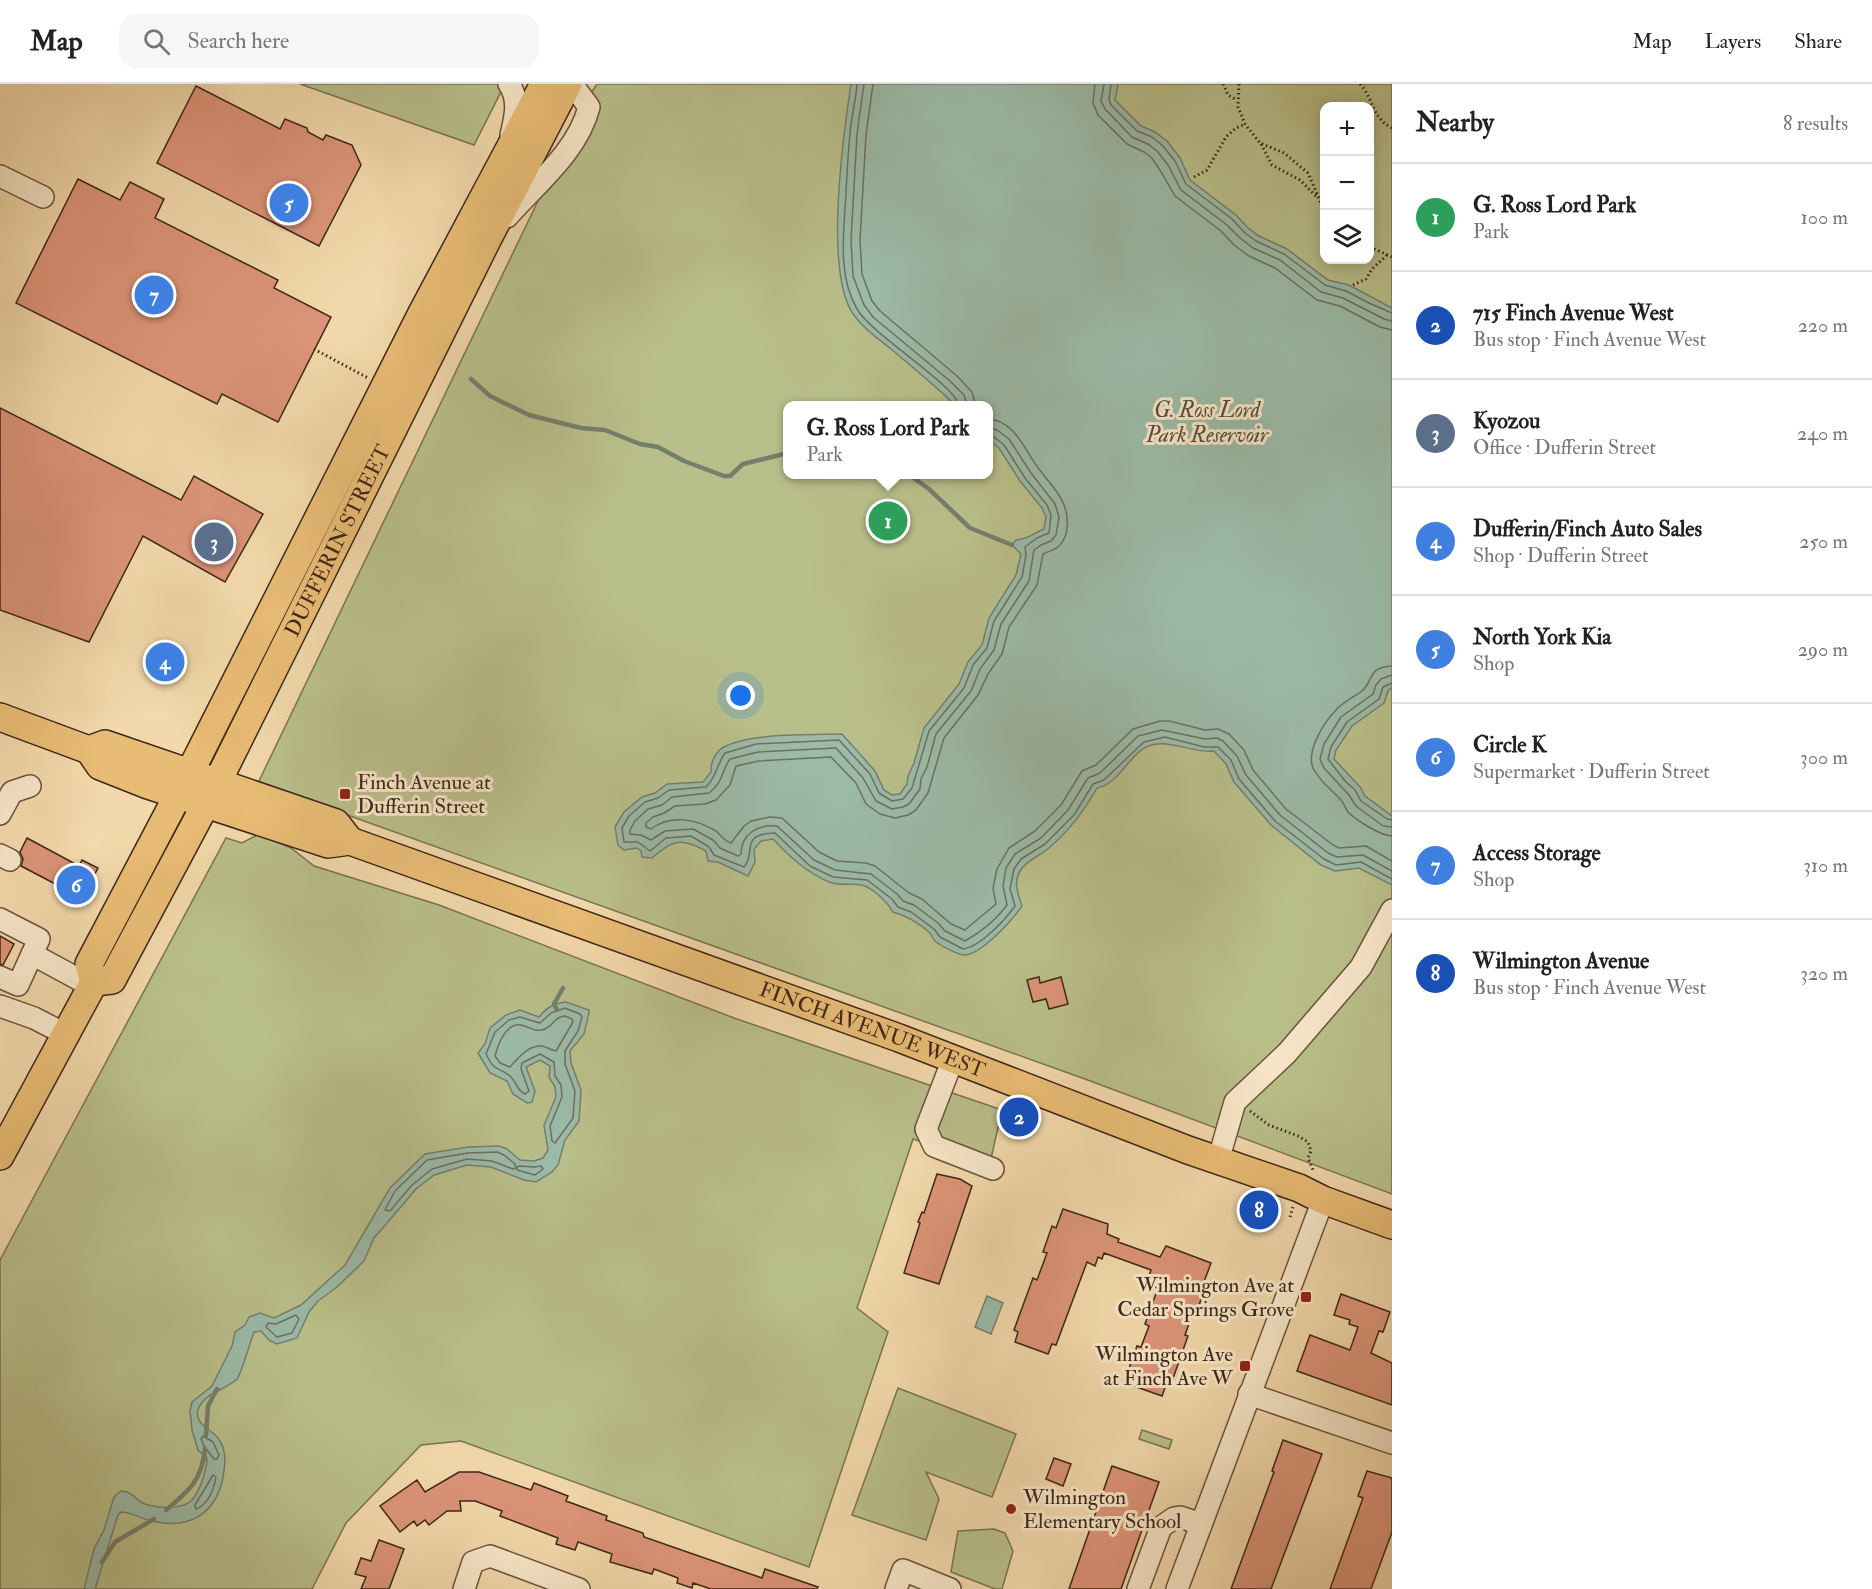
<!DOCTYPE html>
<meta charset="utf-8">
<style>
:root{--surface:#fff;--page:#f6f6f6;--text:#222;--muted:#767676;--line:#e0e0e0;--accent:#0b8043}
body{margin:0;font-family:"IM FELL Double Pica",serif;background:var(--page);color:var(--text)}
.controls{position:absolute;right:18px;top:18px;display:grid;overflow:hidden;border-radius:12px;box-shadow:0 3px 15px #0003}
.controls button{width:54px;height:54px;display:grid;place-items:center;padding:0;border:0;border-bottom:2px solid var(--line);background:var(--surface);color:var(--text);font:30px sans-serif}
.you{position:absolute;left:741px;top:612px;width:21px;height:21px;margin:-15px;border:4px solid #fff;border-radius:50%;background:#1a73e8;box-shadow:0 0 0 9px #1a73e833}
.badge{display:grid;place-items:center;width:39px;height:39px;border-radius:50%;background:var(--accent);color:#fff;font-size:20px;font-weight:700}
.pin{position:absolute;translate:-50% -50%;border:3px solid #fff;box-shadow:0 2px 6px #0006}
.popup{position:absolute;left:783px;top:317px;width:210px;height:78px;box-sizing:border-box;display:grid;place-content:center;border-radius:12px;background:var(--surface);filter:drop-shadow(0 2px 4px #0005);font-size:20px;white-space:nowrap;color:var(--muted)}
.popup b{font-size:22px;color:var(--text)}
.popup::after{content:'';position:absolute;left:50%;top:100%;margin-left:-12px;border:12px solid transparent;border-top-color:var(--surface)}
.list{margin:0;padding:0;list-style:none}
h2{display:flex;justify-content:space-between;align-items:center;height:78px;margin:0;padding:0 24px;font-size:26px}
h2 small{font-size:20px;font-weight:400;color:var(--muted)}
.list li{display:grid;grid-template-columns:39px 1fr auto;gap:18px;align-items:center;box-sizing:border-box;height:108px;padding:0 24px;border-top:2px solid var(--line)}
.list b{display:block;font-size:22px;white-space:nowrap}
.list p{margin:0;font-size:20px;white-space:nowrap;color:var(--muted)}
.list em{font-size:20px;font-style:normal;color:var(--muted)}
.icon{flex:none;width:33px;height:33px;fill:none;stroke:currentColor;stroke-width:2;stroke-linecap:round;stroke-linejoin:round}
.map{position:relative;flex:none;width:1392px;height:1505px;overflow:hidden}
header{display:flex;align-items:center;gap:36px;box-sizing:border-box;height:84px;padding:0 30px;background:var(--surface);border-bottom:2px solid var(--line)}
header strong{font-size:28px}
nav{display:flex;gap:33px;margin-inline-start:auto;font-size:21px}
.search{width:420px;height:54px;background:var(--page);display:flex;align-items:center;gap:15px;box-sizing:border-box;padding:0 21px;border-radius:18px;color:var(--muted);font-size:22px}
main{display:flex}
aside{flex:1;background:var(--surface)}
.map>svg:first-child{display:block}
.green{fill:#b9bf8a;stroke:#7a7352;stroke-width:1.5;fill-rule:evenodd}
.water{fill:#9bbaa7;stroke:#757f6e;stroke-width:1.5}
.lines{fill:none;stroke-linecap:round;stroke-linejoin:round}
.shore{stroke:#6c7060;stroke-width:1.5}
.stream{stroke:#757f6e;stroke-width:4.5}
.building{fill:#dc9478;stroke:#3c2719;stroke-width:1.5}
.minor-casing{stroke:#6a533d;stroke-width:24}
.major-casing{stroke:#3c2719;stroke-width:30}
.path{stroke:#3c2719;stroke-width:3;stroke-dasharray:1.5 3;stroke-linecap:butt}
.minor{stroke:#f7e6c8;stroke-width:21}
.major{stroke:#e9bc75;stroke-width:27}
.poi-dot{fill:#8f2418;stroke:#f7e6c8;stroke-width:2}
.labels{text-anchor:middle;stroke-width:6;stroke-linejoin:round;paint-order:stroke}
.street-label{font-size:21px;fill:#3c2719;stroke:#f7e6c8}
.poi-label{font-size:21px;fill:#3c2719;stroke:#f7e6c8;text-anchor:start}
.water-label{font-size:22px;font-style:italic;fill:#544c3c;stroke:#f7e6c8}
</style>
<header>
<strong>Map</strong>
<div class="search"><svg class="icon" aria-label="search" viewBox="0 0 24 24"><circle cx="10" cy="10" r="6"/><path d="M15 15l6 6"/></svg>Search here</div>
<nav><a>Map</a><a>Layers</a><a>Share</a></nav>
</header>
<main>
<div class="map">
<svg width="1392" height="1505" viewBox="0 0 1392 1505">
<rect width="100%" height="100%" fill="#f2d8aa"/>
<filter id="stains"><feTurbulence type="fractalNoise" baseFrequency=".00333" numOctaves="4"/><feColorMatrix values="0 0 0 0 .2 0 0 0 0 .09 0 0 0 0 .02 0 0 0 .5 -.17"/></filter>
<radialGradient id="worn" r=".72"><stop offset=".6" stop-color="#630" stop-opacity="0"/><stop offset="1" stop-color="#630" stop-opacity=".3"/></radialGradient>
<g class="green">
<path d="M300,0H505L474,61Z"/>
<path d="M597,0H1392V1110L1085,995L258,699L587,15ZM1324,22H1370V176H1324ZM788,322H988V390H788Z"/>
<path d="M259,750L291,764L314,782L439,821L734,934L1002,1026L990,1079L913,1055L857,1224L888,1248L809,1483L461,1357L421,1361L346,1439L312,1505H0V1176L226,754L242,759Z"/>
<path d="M898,1304L1016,1350L992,1413L926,1388L939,1415L926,1456L852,1431Z"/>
<path d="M1142,1346L1172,1356L1169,1365L1139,1355Z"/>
<path d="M994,1445L1005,1449L1013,1467L1002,1505H995L951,1488L958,1447Z"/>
</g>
<g class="water">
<path d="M851,0H1118L1115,16L1141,42L1155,48L1167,57L1180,74L1190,96L1236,131L1248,144L1259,152L1287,165L1328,196L1349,201L1392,224V603L1388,607L1384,619L1352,642L1336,666L1334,675L1360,703L1365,712L1392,732V801L1359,784L1335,787L1321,781L1271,741L1234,698L1226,680L1214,667C1192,670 1169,653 1146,663C1128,672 1119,700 1097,704C1084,727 1070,746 1050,763C1041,772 1027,775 1020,787C1013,799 1018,809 1022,822C1013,835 982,870 965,871C958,871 941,862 935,857C933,855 932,852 930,849C919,839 907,832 893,828C888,819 873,804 862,801C851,799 839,802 829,798C806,788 790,773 773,755L761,757L754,765L755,778L748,792L718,778L708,777L706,767C681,753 672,756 652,774L642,773L641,767L637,764L624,766L618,761L615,743L624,728L642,713L655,709L667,700L703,698L711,688C710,679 716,666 726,662C753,649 810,651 842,650L875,687L884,706L892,711L900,710L907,700L908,692L914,679L924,644L959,600L968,578L982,561L989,534L1016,491L1021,470L1012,461L1016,456C1027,456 1034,449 1044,445L1046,433L1042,424L1020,397L999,364L989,356L988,322L955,321C935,301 912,283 890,264C877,254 863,244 853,230C824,186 843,53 851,0Z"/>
<path d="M566,918L589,926V929L584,950L570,967L571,979L581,1006L579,1037L565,1056L558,1081L552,1088L536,1098L524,1096L491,1083L467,1081L434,1091L416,1105L387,1139L374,1154L364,1177L337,1203L318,1217L309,1228L297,1254L277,1260L270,1257L261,1247L254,1248C250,1258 242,1288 237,1295C226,1306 203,1309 198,1326C194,1340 211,1345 218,1354C228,1367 225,1383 222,1398C213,1433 186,1445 152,1437C141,1435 132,1428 121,1428L118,1431L95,1505H84L94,1465L104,1446L114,1413L121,1407C135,1408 135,1417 145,1420C157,1424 181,1426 191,1417C200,1408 207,1385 207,1374L198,1366L192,1346L190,1327L192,1318L212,1302L232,1262L235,1248L245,1241L249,1233L260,1229L274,1234L301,1221L345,1181L390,1104L425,1070L468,1063L499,1062L507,1065L520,1076L534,1077L543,1074L548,1066L544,1041L556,1013L555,1003L549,993L550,982L540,976L526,983L535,1007L532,1018L527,1019L513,1010L507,997L490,989L478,969L485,960L490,944L506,931L520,926L539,933C547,923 553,920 566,918Z"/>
<path d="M987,1212L1003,1219L991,1250L975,1243Z"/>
</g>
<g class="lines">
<g class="shore">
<path d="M857,0C856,17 851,33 850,50C848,69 847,89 846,109C844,147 837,191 857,225C872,251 957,302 959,322"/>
<path d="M864,0L857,50L851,156L853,192L864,221L873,233L950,297L964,311L967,322"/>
<path d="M873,0L866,51L860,156L862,190L872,217L880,227L957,292L972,308L976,322"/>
<path d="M1095,0L1093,19L1098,31L1127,60L1144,68L1151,73L1160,86L1175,112L1221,147L1234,161L1249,172L1275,184L1317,216L1340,222L1380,243L1392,246"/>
<path d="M1104,0L1101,17L1105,25L1132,53L1148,60L1157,67L1168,81L1181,106L1227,141L1240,154L1253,164L1280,176L1321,208L1343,214L1384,235L1392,237"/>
<path d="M1111,0L1109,15L1111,21L1137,47L1152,53L1163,62L1175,77L1186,100L1232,135L1245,149L1256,157L1284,170L1325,201L1346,207L1369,219L1392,229"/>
<path d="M988,335C1015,336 1025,367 1039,385C1054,405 1070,418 1067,445C1066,452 1064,457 1059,462C1055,466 1049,467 1043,470L1037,501L1009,543L1002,570L988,590L978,611L944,654L928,709L916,726L908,731L895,734L880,730L866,720L856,699L831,673L759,677L736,682L730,701L716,716L705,720L675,722L664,729L653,733L646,739V743L651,745C671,730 696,735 716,747C721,751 724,757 731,759L744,742L751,737L770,733L782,734L819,768L837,777L866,779L875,782L909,809L922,815L951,840L965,846L996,820L993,804L997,785L1009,764L1035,747L1061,721L1082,687L1096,681L1133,645L1160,637H1169L1205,646L1218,645L1229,650L1244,666L1253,686L1286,725L1333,761L1339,764L1366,762L1392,777"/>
<path d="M988,344L997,346L1009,355L1031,389L1055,420L1059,433L1056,451L1051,457L1041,461L1034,466L1029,497L1001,540L994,566L980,585L971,607L936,650L927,683L921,695L920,705L909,720L903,723L892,725L876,717L863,694L836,664L758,668L730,675C721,688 724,697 709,709L672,713L662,721L648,725L635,737L630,746V750L641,751L651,756L665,747L693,745L713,756L720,764L738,772L741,770C741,750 758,740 777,742L814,776L835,786L871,790L897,810L903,817L914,821L938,839L945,847L965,857C981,848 996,836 1007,821L1003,802L1006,784L1015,770L1041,754L1068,726L1088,694L1100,689L1138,652L1162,646L1205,655L1217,654L1223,657L1237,672L1246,691L1280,731L1328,769L1337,773L1363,771L1392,787"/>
<path d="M988,352L994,353L1004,361L1025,394L1047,421L1051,431L1049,449L1037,454L1025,463L1026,471L1022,493L994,537L987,564L973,581L964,604L929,647L912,704L903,715L892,717L879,709L870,690L839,656L756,660L725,669C716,682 717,692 706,703L669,706L658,714L645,718L629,732L622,744L624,758H638L650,767L666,754L691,752L709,763L714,771L744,783C757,769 738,750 775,749L810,782L833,793L867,796L892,815L898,823L911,828L934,845L940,853L963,865C980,863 1005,836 1015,822L1010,805L1014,785L1021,775L1045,760L1074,731L1093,700L1104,696L1144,658L1165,653L1204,663H1218L1231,676L1239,695L1275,737L1324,775L1336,781L1361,778L1392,795"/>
<path d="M1392,582C1367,583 1374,597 1362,607C1354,613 1343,618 1336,626C1324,638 1306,667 1313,684C1319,697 1332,706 1341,716C1344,719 1345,724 1348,728C1356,736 1381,752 1392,752"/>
<path d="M1392,591L1381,595L1376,601L1373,610L1341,633L1324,660L1320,675L1324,684L1349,711L1356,722L1383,742L1392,743"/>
<path d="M1392,599L1383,603L1379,615L1347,638L1331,663L1328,675L1345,697L1355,706L1361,717L1387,735L1392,736"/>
<path d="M565,924L580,930L582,933L578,947L565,967V980L575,1007L573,1034L555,1059L552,1057L550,1042L562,1013L561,1001L555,992L554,978L540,970L522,979L521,985L529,1007L525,1010C515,1005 518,999 510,992C498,982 495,989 486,970L495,948L509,936L520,933L540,939L551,929Z"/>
<path d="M565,932L572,935L573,938L556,967C551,966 547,963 542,962C527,961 518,975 510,983L500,979L495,972C498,961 505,939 521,941C530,943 536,949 545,945C554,941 554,933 565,932Z"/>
<path d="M497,1068L504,1071L515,1080L516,1084L513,1085L492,1077L467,1075L432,1085L412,1101L390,1127L385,1126L395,1107L427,1076L468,1069Z"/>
<path d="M520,1082L534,1083L541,1082L543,1085L535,1091L517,1086V1083Z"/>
<path d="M296,1231L299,1235L292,1249L277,1253L266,1243L268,1239L276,1240Z"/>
<path d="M203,1352L213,1358L219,1371L217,1375H214L204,1362L201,1355Z"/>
<path d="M213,1391L216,1393C214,1405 208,1421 196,1425L195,1421Z"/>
</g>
<g class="stream">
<path d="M471,295L490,312L529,331L581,344L605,346L640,360L658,363L684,377L724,392H730L743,380L788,369"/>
<path d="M908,390L929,405L970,444L1012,461"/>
<path d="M557,926L554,920L563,904"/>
<path d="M206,1351L208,1322L217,1305"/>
<path d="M166,1426C189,1407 202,1396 205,1365"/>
<path d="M102,1478L115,1458L154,1435"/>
</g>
</g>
<g class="building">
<path d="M196,2L280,45L285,35L307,44L308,48L323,56L326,51L352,61L361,81L319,162L157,79Z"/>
<path d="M78,95L120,116L130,98L164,115L155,134L278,196L274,204L331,233L278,338L222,310L217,320L16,219Z"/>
<path d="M0,324L181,416L194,392L263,430L225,498L143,452L89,558L0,526Z"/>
<path d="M27,754L79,782L82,776L98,784L82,814L21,782L23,775L20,768Z"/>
<path d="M0,852L14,860L3,881L0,880Z"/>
<path d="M1039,893L1040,899L1061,893L1068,920L1049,925L1046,915L1033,918L1027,896Z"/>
<path d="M937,1090L960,1095L972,1102L939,1200L904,1189L920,1139L918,1138L922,1128L924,1129Z"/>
<path d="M1063,1125L1108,1140L1107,1150L1119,1155L1118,1158L1160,1173L1166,1162L1211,1179L1204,1198L1207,1199L1198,1224L1195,1223L1185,1251L1188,1252L1170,1303L1166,1301L1162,1312L1128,1300L1133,1289L1128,1287L1137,1262L1141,1263L1149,1242L1145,1240L1158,1204L1150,1202L1153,1193L1149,1192L1151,1186L1104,1169L1102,1175L1098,1173L1095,1182L1087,1178L1056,1261L1052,1260L1048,1270L1015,1258L1018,1248L1014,1246L1033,1194L1037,1196L1047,1169L1043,1168L1052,1142L1056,1144Z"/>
<path d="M1341,1210L1390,1228L1383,1248L1379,1247L1371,1269L1392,1279V1321L1297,1287L1310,1251L1350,1266L1358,1243L1349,1240L1350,1236L1334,1231Z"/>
<path d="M1283,1356L1322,1370L1271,1505H1231L1274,1388L1272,1387Z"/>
<path d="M1054,1374L1071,1380L1063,1402L1046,1395Z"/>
<path d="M1112,1382L1159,1398L1121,1505H1069Z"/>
<path d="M1367,1387L1392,1394V1448L1371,1505H1330L1363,1414L1358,1412Z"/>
<path d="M459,1388H479L531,1406L534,1399L568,1412L566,1417L607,1432L606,1436L643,1449L644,1453L762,1494L765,1485L818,1503L817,1505H711L693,1499L692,1504L677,1499L678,1494L654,1485L652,1490L610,1478L612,1470L578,1458L575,1466L556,1460L558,1454L500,1432L502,1427L475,1417H460L461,1427H447L429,1441L425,1436L417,1442L414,1437L400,1448L380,1422L417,1396L425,1408Z"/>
<path d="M379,1456L404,1465L389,1505H361L366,1493L355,1490L361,1474L371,1477Z"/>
</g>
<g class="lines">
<defs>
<g id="minor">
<path d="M509,0C520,16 515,34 511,51"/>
<path d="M0,92L43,113"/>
<path d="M507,133C536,100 578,67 589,23L572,0"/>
<path d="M0,730L12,708L30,702"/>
<path d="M0,771L10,776"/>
<path d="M0,835L39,855L18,901L0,893"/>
<path d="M32,870L91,902"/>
<path d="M0,922L34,934L65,950"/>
<path d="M953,975L926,1045L934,1062L993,1085"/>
<path d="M1218,1077L1235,1018L1287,969L1361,883L1392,826"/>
<path d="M1249,1310L1392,1359"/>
<path d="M464,1505L473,1478L490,1472L579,1505"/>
<path d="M896,1505L903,1486L950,1505"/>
<path d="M1138,1505L1161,1443L1174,1434L1180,1433L1201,1440"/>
<path d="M1177,1505L1323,1116"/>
</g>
<g id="major">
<path id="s1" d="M0,633L89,666L100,682L148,701L328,760L350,757L899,954L1188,1066L1299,1104L1323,1116L1392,1141"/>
<path d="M89,666L105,660L336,739L350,757"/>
<path id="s2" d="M94,898L112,896L217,699L487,156L568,0"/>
<path d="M0,1072L94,898L89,880L189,690L422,229L544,0"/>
</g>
</defs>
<use href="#minor" class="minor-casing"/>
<use href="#major" class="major-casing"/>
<g class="path">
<path d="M1223,0L1228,11L1237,16"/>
<path d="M1239,0L1238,23L1245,40L1260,59L1284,69L1308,89L1324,126"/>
<path d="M1360,0C1374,15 1371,33 1392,44"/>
<path d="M1261,60L1272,81L1300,96L1318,114"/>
<path d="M1194,93L1207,86L1226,53L1236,44L1245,40"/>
<path d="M1370,163L1392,173"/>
<path d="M1353,201L1366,195L1372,185L1387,171"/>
<path d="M314,265L368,294"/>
<path d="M1250,1027L1269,1041L1298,1052L1308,1058L1311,1067L1308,1074L1314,1088"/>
<path d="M1290,1133L1293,1123"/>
</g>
<use href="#minor" class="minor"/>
<use href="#major" class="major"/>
</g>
<g class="poi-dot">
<rect x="339" y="704" width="12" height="12" rx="3"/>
<rect x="1300" y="1207" width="12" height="12" rx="3"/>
<rect x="1239" y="1276" width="12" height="12" rx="3"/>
<circle cx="1011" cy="1425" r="6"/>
</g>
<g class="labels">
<g class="street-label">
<text dy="7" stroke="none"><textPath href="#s2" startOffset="512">DUFFERIN STREET</textPath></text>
<text dy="7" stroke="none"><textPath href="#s1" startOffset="933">FINCH AVENUE WEST</textPath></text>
</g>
<g class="poi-label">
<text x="357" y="705">Finch Avenue at<tspan x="357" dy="24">Dufferin Street</tspan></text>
<text x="1294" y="1208" text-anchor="end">Wilmington Ave at<tspan x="1294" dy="24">Cedar Springs Grove</tspan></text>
<text x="1233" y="1277" text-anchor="end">Wilmington Ave<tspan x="1233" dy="24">at Finch Ave W</tspan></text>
<text x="1023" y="1420">Wilmington<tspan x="1023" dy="24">Elementary School</tspan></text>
</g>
<g class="water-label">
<text x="1207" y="333">G. Ross Lord<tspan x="1207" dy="25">Park Reservoir</tspan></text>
</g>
</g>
<rect width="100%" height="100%" filter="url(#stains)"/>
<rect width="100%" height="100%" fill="url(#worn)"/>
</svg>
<div class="controls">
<button>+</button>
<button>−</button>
<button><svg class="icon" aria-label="layers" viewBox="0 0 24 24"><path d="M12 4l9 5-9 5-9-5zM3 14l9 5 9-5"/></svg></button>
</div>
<div class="you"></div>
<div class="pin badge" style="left:888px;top:437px;background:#2e9e5b">1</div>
<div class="popup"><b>G. Ross Lord Park</b>Park</div>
<div class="pin badge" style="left:1019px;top:1033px;background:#1a4fb4">2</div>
<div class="pin badge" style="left:214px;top:458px;background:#5c6f8a">3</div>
<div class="pin badge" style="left:165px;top:578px;background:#3f7fe0">4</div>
<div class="pin badge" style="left:289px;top:119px;background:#3f7fe0">5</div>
<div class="pin badge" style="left:76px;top:801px;background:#3f7fe0">6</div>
<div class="pin badge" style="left:154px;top:211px;background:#3f7fe0">7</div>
<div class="pin badge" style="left:1259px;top:1126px;background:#1a4fb4">8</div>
</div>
<aside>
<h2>Nearby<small>8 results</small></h2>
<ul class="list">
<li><span class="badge" style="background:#2e9e5b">1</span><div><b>G. Ross Lord Park</b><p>Park</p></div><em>100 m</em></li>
<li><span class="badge" style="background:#1a4fb4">2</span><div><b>715 Finch Avenue West</b><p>Bus stop · Finch Avenue West</p></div><em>220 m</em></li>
<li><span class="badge" style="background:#5c6f8a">3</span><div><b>Kyozou</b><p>Office · Dufferin Street</p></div><em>240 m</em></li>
<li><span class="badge" style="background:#3f7fe0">4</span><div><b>Dufferin/Finch Auto Sales</b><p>Shop · Dufferin Street</p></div><em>250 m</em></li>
<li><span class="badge" style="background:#3f7fe0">5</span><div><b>North York Kia</b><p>Shop</p></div><em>290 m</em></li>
<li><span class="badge" style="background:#3f7fe0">6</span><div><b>Circle K</b><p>Supermarket · Dufferin Street</p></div><em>300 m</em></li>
<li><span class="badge" style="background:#3f7fe0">7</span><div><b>Access Storage</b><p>Shop</p></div><em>310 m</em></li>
<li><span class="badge" style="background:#1a4fb4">8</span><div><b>Wilmington Avenue</b><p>Bus stop · Finch Avenue West</p></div><em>320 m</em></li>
</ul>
</aside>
</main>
